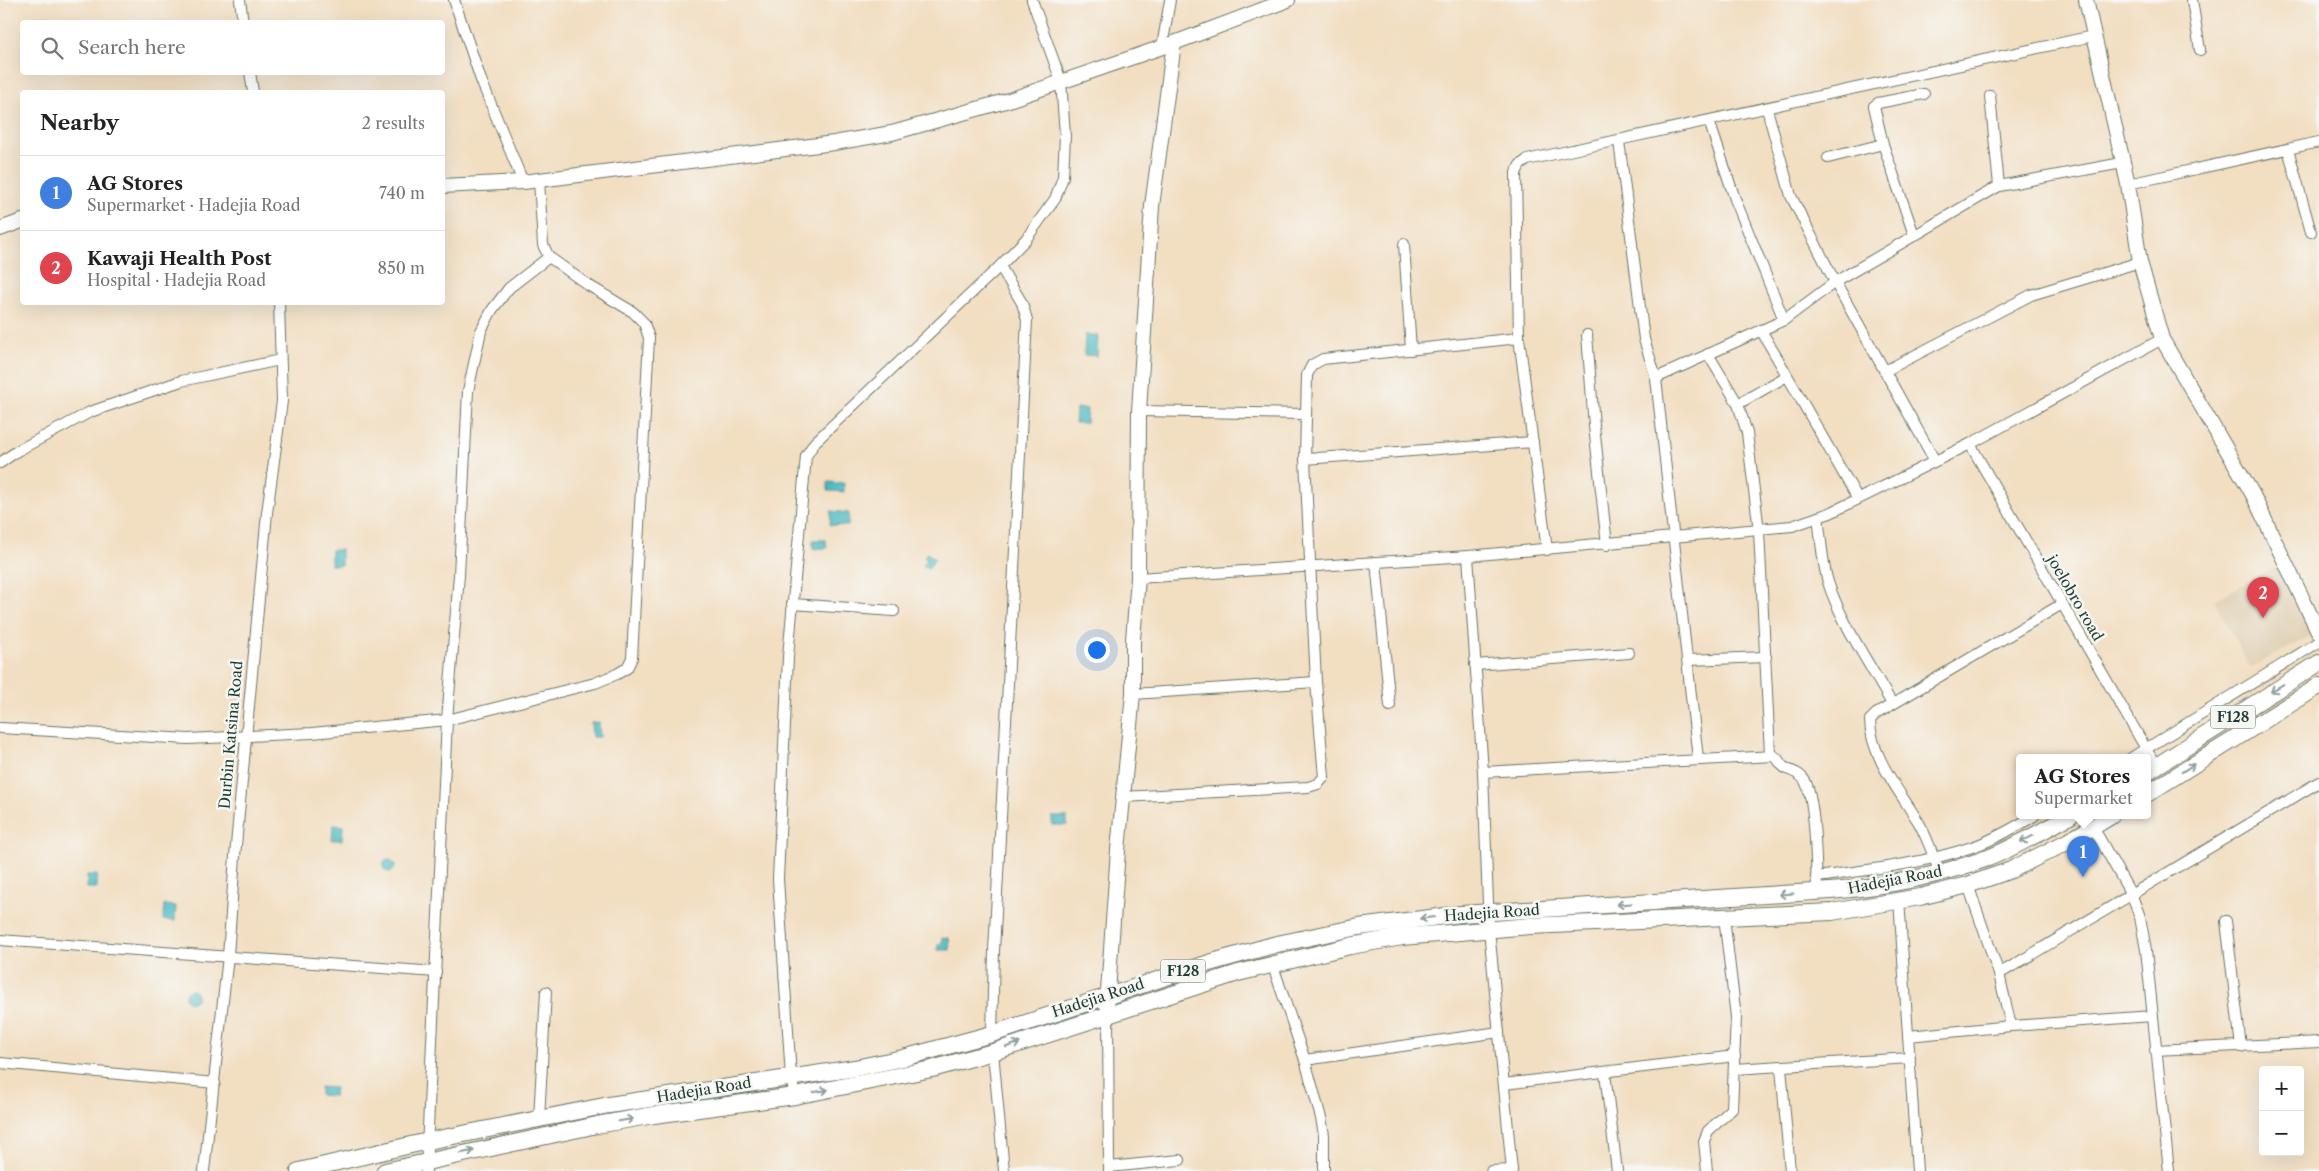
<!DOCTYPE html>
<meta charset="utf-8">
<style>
:root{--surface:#fff;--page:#f6f6f6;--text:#222;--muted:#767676;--line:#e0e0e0;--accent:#b45309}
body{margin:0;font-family:"Libre Caslon Text",serif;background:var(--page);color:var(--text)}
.controls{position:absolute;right:15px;bottom:15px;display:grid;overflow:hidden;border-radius:5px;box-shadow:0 5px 20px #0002}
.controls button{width:45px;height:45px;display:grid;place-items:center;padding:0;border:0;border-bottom:1px solid var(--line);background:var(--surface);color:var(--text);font:25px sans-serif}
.you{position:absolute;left:1096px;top:649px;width:18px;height:18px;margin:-12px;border:4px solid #fff;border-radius:50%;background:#1a73e8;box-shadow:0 0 0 8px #1a73e833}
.badge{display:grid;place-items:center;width:32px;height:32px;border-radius:50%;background:var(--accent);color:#fff;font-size:16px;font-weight:700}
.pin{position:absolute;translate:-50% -41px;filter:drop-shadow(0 1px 2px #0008)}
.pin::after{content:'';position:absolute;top:26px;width:18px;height:15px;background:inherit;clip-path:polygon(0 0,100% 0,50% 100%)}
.popup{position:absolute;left:2016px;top:754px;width:135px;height:65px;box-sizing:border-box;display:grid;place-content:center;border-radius:5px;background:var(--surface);filter:drop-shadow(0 1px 4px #0005);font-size:16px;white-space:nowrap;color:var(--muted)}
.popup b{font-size:19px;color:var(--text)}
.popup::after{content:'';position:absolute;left:50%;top:100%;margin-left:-10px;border:10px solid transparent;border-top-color:var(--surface)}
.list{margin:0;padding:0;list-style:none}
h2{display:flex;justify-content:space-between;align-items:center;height:65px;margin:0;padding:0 20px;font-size:21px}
h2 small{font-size:16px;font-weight:400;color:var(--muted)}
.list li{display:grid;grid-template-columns:32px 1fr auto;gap:15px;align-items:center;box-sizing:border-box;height:75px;padding:0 20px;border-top:1px solid var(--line)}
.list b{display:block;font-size:19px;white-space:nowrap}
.list p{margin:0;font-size:16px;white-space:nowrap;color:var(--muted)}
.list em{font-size:16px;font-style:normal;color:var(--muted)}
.icon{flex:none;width:28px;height:28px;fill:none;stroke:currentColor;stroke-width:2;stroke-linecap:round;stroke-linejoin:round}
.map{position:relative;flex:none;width:2319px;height:1171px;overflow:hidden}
.search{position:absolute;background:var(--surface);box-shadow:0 5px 20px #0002;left:20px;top:20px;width:425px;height:55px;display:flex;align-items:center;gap:12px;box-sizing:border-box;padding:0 18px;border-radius:5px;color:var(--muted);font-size:19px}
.panel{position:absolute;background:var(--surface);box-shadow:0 5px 20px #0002;left:20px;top:90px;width:425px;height:215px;border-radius:5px}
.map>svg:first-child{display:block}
.built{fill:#dfcfb2}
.water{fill:#4ab9c3;stroke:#347b7c}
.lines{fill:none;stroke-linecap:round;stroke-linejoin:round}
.street-casing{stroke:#697565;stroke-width:12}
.secondary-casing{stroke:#697565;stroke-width:16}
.primary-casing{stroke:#697565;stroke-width:18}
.street{stroke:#fff;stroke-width:10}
.secondary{stroke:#fff;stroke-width:14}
.primary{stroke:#fff;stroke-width:16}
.oneway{stroke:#8f9e9a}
.labels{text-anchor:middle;stroke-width:5;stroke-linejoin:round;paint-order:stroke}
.shield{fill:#f6f6f2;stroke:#60746d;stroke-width:1}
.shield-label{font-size:14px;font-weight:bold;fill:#1f3d34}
.street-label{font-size:15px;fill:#1f3d34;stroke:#f6f6f2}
</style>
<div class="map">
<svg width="2319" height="1171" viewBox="0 0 2319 1171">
<rect width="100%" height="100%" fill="#f6f6f2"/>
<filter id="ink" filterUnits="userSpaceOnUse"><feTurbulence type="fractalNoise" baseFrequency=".02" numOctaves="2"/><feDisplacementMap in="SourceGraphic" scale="10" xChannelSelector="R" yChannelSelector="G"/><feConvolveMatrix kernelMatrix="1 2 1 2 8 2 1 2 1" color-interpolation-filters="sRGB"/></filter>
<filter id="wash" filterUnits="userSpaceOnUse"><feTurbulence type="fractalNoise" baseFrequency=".0096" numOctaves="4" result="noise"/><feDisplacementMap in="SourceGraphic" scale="20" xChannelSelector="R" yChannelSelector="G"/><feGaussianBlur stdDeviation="1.12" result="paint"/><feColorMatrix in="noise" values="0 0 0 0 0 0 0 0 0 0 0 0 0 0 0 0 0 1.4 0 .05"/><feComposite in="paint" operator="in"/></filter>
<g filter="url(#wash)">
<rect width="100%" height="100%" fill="#f2dec1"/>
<path class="built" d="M2276,567L2313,635L2250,668L2214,600Z"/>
<g class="water">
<path d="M1085,335H1098L1097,356L1084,355Z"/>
<path d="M1076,408L1087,409L1086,423H1075Z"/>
<path d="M828,482L844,483V492L828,491Z"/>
<path d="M831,511L849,513L848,526L830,525Z"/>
<path d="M813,540H826L827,548L813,549Z"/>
<rect x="331" y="550" width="10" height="15"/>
<path d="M927,553L935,559L928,569L923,565L927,560L924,557Z"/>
<path d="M599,722L600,737H592L591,723Z"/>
<rect x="1052" y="817" width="15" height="8"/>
<path d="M333,825L343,826L342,840H332Z"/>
<circle cx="389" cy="866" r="6"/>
<path d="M97,875V888H87V875Z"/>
<path d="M164,905L176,906L175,921L163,920Z"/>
<path d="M942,938H949L950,950H938V944H942Z"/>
<circle cx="191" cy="996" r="6"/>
<path d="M320,1087L335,1088L334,1096L320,1095Z"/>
</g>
</g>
<g filter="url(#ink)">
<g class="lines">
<defs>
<g id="street">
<path d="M240,0L243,22"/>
<path d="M454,0L481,80L523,182"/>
<path d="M2192,0L2200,50"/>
<path d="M1162,47L1170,0"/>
<path d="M250,72L253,92"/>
<path d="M1990,96L1999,186"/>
<path d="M1767,109L1791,196L1835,282L1935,461"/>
<path d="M1709,121L1735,199L1784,320"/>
<path d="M1619,141L1644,339L1656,378L1698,759"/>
<path d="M2288,149L2311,232"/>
<path d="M1828,158L1883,144"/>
<path d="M2128,184L2319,142"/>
<path d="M1914,235L1883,144L1874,106L1878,103L1924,94"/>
<path d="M1404,244L1411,350"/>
<path d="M1761,330L1858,499"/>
<path d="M1587,335L1594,426L1607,545"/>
<path d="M1708,354L1738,404L1747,433L1759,531L1770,754"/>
<path d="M1885,371L2031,295L2140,262"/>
<path d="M1656,378L1784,320L1835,282L1999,186L2122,163"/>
<path d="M1738,404L1787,376"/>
<path d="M1139,411L1305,414"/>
<path d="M1970,444L2156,766"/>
<path d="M1305,459L1533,442"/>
<path d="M0,463L17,451L90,412L181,381L280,360"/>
<path d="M1818,517C1821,538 1822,562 1828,582C1841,623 1871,666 1892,704"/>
<path d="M1547,550L1519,338L1516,173L1520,165L1527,160L2093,36"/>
<path d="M1468,556L1483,772L1489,929L1512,1171"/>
<path d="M1376,562L1390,706"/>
<path d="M1138,578L1468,556L1792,526L1830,513L1970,444L2162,339"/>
<path d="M792,604L894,611"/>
<path d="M1688,660L1766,657"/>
<path d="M1475,665L1629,653"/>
<path d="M1133,694L1316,682"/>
<path d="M0,728L188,739L312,733L447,720L595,683L617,674L627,668L632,658L633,639L649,338L644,323L633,312L588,285L549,257L543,245L539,180"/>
<path d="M2131,758L2319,642"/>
<path d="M1483,772L1774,756C1779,758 1779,764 1784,767C1791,772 1800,772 1805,781C1816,800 1816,868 1817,892"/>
<path d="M1123,797L1308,787L1318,784L1324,777L1316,682L1305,459L1307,375L1312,365L1323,359L1519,338"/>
<path d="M2093,827L2132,896L2140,917L2146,950L2169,1171"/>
<path d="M1940,873C1933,856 1928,839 1919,823C1901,793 1870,756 1870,720L1876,714L2062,604"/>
<path d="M1816,877C1868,870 1922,864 1972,847C1994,840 2015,827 2034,816"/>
<path d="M1968,885L1999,974L2011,1026"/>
<path d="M1899,899L1917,1171"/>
<path d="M2226,921L2241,1047"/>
<path d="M0,940L436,972"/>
<path d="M1272,963L1305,1060L1321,1118L1324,1135V1171"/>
<path d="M1999,974L2319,782"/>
<path d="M1108,1014L1109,1171"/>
<path d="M992,1034L994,951L1027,320L1022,303L1000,266L1026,239L1055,199L1063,177L1065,135L1061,81L1032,0"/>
<path d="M1908,1036L2011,1026L2153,1016"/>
<path d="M2155,1050L2319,1042"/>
<path d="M993,1052L1004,1171"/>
<path d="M1305,1060L1499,1032"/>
<path d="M0,1063L215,1083"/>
<path d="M1781,1067L1790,1171"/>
<path d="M1735,1069L1910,1058"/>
<path d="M1605,1073L1617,1171"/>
<path d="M1504,1084L1735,1056"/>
<path d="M795,1096L791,1077L778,879L788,657L806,456L815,442L1000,266"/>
<path d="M539,1119L546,992"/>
<path d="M1109,1167L1180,1160"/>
<path d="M204,1171L228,956L235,856L267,513L282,401L279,302"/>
<path d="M426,1171L447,720L459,575L468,391L481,331L492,310L509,288L549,257"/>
<path d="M1491,1171L1512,1170"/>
<path d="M1707,1171L1704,1141L1708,1131L1732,1109L1736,1017L1724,917"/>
</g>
<g id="secondary">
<path d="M2086,0L2128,184L2140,262L2162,339L2252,493L2319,633"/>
<path d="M442,186L523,182L834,143L892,133L1009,100L1174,43L1288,0"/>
<path d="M0,229L22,221"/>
<path d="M1107,1006L1118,850L1133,694V639L1138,578L1139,411L1152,206L1174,43"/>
</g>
<g id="primary">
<path d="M2147,772L2319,663"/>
<path d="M2147,794L2319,686"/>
<path d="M299,1171L428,1141L609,1105L855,1068L903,1058L992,1034L1209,963L1277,944L1359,927L1461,914L1830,891C1884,887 1937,876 1988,858C2016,847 2043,830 2070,816"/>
<path d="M385,1171L597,1125L654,1115L795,1096L932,1069L993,1052L1238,973L1350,946L1402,937L1530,926L1832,912L1920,897L1968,885L2011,870L2071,840L2111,816"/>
</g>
</defs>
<use href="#street" class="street-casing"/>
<use href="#secondary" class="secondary-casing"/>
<use href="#primary" class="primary-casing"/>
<use href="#street" class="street"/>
<use href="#secondary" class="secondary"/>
<use href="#primary" class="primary"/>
</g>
<defs><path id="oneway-shaft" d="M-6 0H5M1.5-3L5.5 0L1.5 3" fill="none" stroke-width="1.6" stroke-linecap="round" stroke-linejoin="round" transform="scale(1.25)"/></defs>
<g class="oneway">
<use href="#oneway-shaft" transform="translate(2277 688) rotate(149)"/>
<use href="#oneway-shaft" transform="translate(2188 768) rotate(-33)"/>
<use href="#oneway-shaft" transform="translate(2027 839) rotate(152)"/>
<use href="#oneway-shaft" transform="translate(1786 894) rotate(176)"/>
<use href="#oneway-shaft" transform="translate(1624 904) rotate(176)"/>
<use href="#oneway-shaft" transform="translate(1427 918) rotate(173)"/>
<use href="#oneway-shaft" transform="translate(1013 1045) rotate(-18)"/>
<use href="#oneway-shaft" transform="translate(821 1091) rotate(-10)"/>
<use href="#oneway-shaft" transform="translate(626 1120) rotate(-10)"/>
<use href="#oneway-shaft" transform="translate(467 1152) rotate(-12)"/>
</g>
</g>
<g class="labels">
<g class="shield">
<rect x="2210.5" y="705.5" width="45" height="23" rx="4"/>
<rect x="1160.5" y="959.5" width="45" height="23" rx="4"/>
</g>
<g class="shield-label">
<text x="2233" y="722">F128</text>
<text x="1183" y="976">F128</text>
</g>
<g class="street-label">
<text transform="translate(2075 598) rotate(60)" y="5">joelobro road</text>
<text transform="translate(231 735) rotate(-85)" y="5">Durbin Katsina Road</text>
<text transform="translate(1895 880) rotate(-11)" y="5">Hadejia Road</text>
<text transform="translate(1492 913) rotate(-4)" y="5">Hadejia Road</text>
<text transform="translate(1098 998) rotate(-18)" y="5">Hadejia Road</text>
<text transform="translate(704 1090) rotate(-9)" y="5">Hadejia Road</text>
</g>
</g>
</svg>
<div class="controls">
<button>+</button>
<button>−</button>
</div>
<div class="you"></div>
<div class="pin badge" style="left:2083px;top:877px;background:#3f7fe0">1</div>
<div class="popup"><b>AG Stores</b>Supermarket</div>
<div class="pin badge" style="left:2263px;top:618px;background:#e0444e">2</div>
<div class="search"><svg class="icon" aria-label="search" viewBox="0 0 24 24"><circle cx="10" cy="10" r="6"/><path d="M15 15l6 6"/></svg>Search here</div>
<section class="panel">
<h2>Nearby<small>2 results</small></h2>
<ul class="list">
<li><span class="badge" style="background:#3f7fe0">1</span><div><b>AG Stores</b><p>Supermarket · Hadejia Road</p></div><em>740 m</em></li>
<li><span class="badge" style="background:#e0444e">2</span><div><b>Kawaji Health Post</b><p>Hospital · Hadejia Road</p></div><em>850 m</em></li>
</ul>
</section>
</div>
